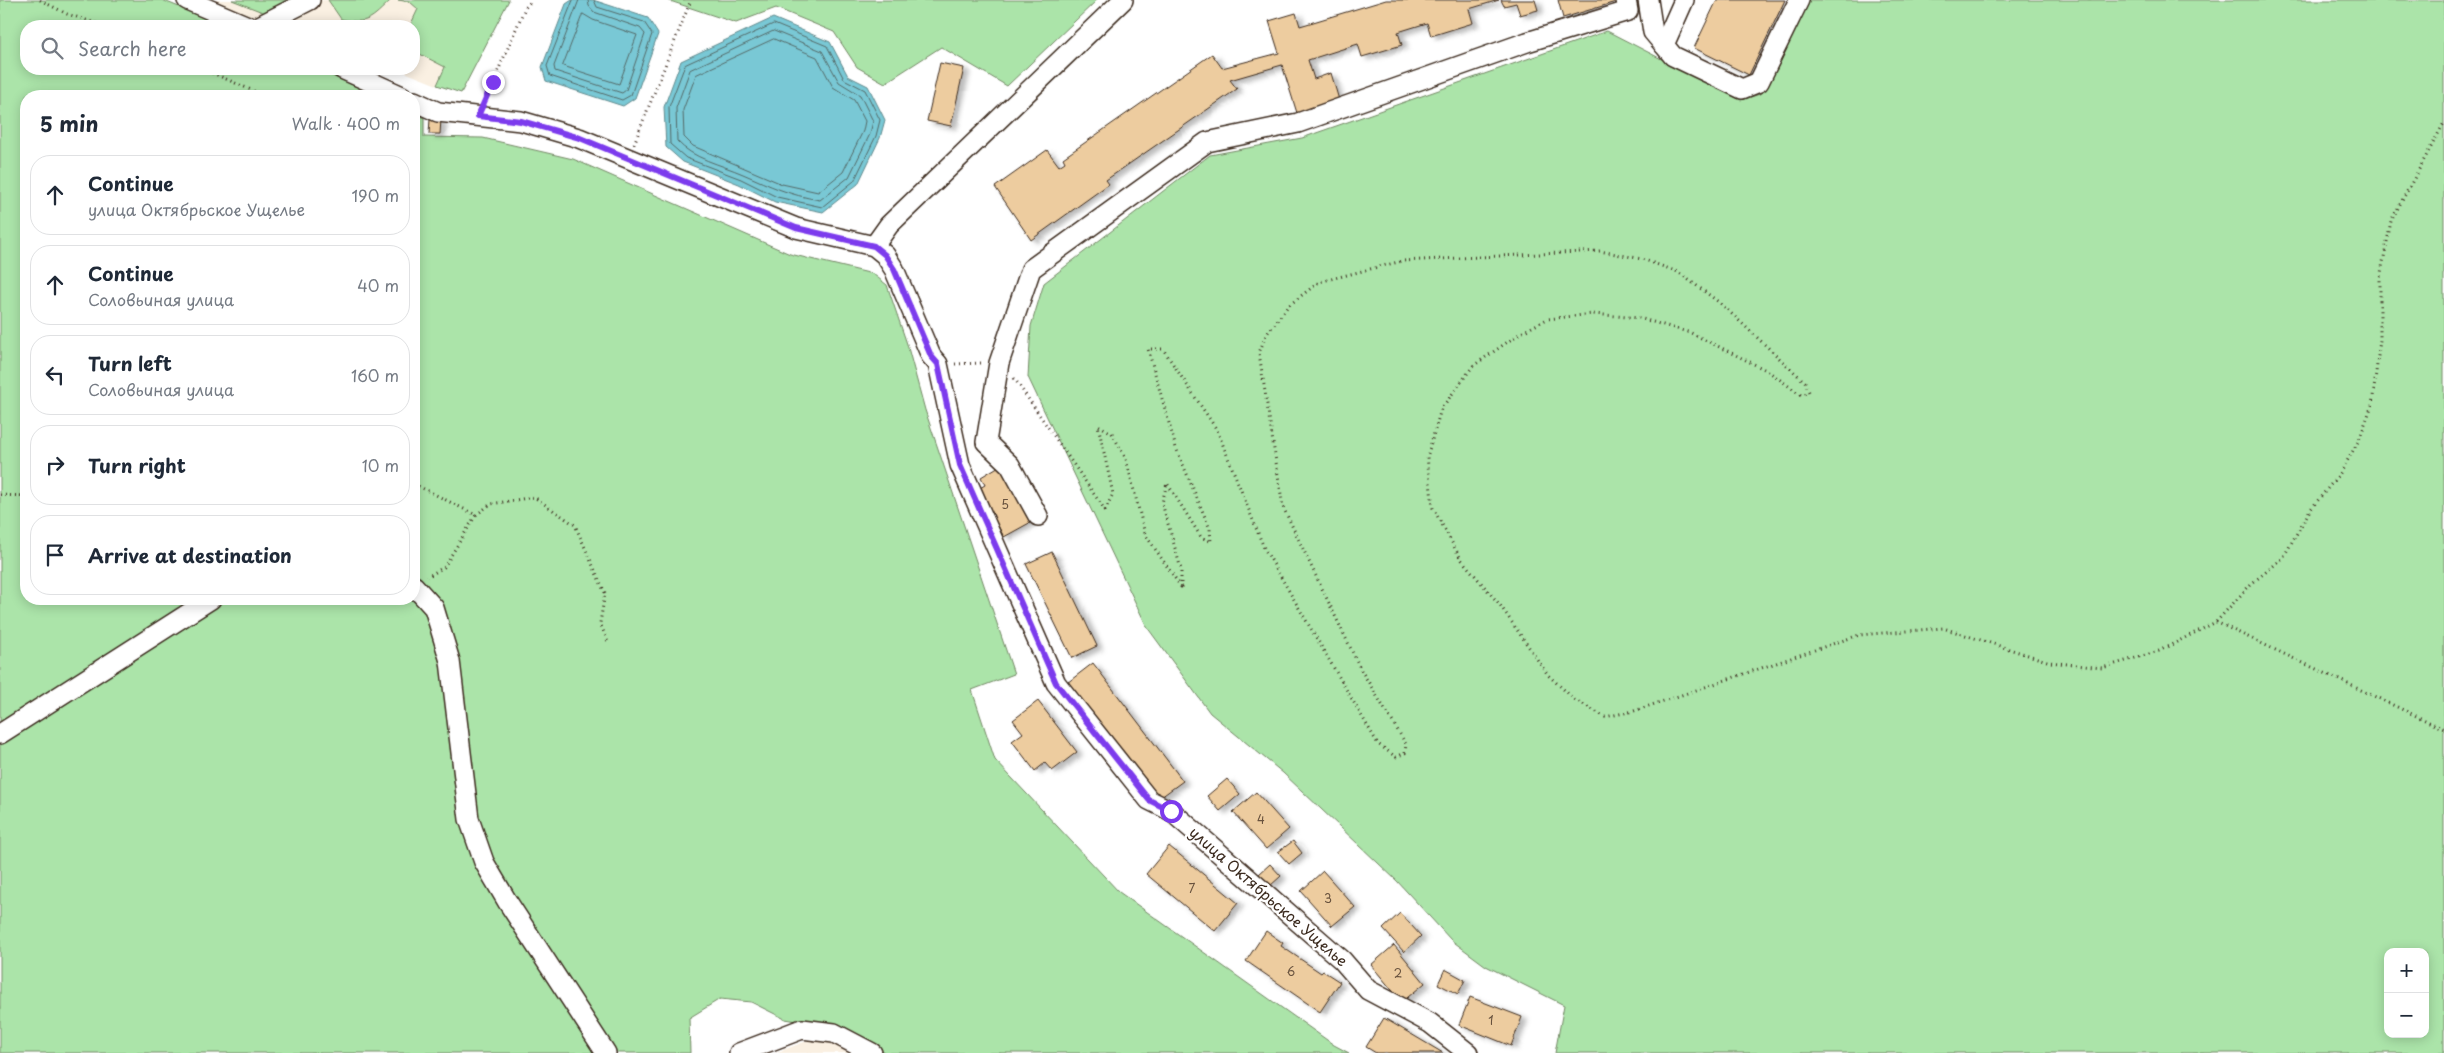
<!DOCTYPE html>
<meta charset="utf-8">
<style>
:root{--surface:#fff;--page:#f2f2f3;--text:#1f2937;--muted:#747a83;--line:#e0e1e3}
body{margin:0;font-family:"Playpen Sans",sans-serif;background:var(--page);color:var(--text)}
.controls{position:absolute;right:15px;bottom:15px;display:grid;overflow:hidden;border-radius:10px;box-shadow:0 2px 12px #0003}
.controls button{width:45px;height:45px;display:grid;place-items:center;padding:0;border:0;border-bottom:1px solid var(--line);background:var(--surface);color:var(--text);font:25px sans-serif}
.stop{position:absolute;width:15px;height:15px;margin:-11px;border:4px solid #7c3aed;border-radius:50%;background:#fff}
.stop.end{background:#7c3aed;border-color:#fff;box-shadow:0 1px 5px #0008}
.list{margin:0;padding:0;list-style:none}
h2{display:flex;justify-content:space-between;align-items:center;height:65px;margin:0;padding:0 20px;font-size:21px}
h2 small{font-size:16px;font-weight:400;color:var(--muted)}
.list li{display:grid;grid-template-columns:32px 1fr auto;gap:15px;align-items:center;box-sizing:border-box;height:80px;margin:0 10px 10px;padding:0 10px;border:1px solid var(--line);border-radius:20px}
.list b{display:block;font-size:19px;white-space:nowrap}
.list p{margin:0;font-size:16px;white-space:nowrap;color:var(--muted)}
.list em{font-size:16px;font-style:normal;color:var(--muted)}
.icon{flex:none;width:28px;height:28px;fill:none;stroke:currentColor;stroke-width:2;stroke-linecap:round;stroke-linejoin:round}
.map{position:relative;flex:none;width:2444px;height:1053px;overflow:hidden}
.search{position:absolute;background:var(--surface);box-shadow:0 2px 12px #0003;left:20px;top:20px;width:400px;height:55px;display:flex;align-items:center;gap:12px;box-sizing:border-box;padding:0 18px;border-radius:20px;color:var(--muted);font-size:19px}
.panel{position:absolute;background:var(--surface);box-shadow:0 2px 12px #0003;left:20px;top:90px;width:400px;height:515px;border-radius:20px}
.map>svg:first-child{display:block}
.built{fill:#faf0e2}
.green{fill:#abe4a9;stroke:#738764;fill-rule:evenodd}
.water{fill:#79c8d5;stroke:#60898c}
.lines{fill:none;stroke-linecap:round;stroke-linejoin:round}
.shore{stroke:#546967;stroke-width:1}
.building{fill:#edcc9f;stroke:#3b2a1e;filter:url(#shadow)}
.minor-casing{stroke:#3b2a1e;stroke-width:22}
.path{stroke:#3b2a1e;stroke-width:3;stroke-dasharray:1 4;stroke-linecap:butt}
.minor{stroke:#fff;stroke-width:19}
.route{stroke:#7c3aed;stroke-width:6}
.labels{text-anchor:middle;stroke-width:4.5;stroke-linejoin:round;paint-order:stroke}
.number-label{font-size:12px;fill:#68523e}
.street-label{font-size:15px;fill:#3b2a1e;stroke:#fff}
</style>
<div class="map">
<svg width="2444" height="1053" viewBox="0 0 2444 1053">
<defs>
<filter id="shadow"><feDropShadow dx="5.5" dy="3" stdDeviation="2.5" flood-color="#0004"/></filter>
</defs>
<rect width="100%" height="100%" fill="#fff"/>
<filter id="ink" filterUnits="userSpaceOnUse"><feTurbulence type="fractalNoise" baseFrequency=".02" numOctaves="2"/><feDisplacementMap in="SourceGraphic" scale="10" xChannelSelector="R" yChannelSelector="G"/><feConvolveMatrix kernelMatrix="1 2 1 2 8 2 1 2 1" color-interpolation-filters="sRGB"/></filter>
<g filter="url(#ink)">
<g class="built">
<path d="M213,0H473L437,85L397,69H414V26H271Z"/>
<path d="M817,1037L832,1039L858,1053H775Z"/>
</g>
<g class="green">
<path d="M0,0H162L225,26H26V69H317L377,96H26V599H414V113L424,118V137L483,138L573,159L790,254L873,274L887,285L907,344L925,410L1014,674L972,690L995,760L1119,892L1334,1045L1349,1053H886L835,1027L785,1019L751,1002L720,999L689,1018L690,1053H0Z"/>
<path d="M232,0H295L270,15Z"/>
<path d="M328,0H391C371,19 368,25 341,19Z"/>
<path d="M398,0H509L461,93L437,85L445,67L414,51V26H410L418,9L410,2Z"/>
<path d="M667,0H1097L1007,86L941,47L885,83L857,67L834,32L776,8L736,23Z"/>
<path d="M1805,0H2444V1053H1555L1564,1005L1486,966L1451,940L1397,881L1283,773L1210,713L1147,627L1028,377L1031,326L1044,283L1210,155L1302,138L1607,31L1741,100L1760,94ZM2388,952H2425V1034H2388Z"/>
</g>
<g class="water">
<path d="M572,0H593L648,18L658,34L635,98L623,106L546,81L542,67L566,4Z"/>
<path d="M773,18L830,42L848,76L868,86L885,120L880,138L858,184L823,212L775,202L739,184L683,162L666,147L664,107L681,61Z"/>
</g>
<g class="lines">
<g class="shore">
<path d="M573,0L547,66L550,76L622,100L631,95L652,34L644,22L597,7L594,0"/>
<path d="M579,0L554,66L555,71L622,93L626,90L645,34L640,28L594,12L589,6L588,0"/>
<path d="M583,14L593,20L637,35L619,84L563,66Z"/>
<path d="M774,24L827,46L844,79L865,90L880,120L876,136L854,181L822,207L777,197L741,179L686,158L670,144L669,107L685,65Z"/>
<path d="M774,31L822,51L839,82L860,95L873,121L870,134L849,177L820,200C788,195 771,186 743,174C720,164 693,159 677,141L676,108L690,70Z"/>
<path d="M774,39L817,57L833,87L854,100L865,121L863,131L843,172L818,192L782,184L693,146L684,137L683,110L696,75Z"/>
</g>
</g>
<g class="building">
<path d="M1386,0H1499L1469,9L1473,23L1431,36L1427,23L1398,32L1402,45L1362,57L1358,44L1308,60L1314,79L1331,73L1339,100L1297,113L1282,65L1230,80L1237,89L1106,180L1109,184L1031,240L995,187L1047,150L1059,166L1065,162L1063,158L1212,54L1222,68L1279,53L1269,21L1296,13L1300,26Z"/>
<path d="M1501,0H1535L1538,10L1520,15L1516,3L1504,6Z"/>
<path d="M1558,0H1619V1L1563,18Z"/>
<path d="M1717,0H1785L1749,75L1694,48Z"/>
<path d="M940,63L964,68L951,126L927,121Z"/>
<path d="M430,119H441L440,134H429Z"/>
<path d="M1001,465L1033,521L1004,537L978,489L985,485L981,477Z"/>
<path d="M1052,552L1097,646L1072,658L1026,564Z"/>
<path d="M1093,663L1183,781L1157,800L1067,683Z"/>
<path d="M1038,701L1077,752L1052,771L1045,763L1035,771L1012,741L1023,733L1013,720Z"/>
<path d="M1227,779L1240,794L1220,811L1207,796Z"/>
<path d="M1256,792L1289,829L1266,849L1233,812Z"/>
<path d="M1293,841L1302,853L1289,864L1278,852Z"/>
<path d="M1169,846L1238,903L1215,931L1146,874Z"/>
<path d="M1270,864L1281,876L1270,886L1259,874Z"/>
<path d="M1323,871L1355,907L1332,926L1301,891Z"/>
<path d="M1400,913L1421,936L1404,952L1383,929Z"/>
<path d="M1266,931L1283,943L1281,946L1321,973L1323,971L1340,982L1320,1012L1246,961Z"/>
<path d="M1394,945L1425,983L1402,1002L1371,965Z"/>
<path d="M1445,969L1465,980L1458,994L1438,984Z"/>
<path d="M1470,997L1522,1017L1511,1046L1459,1025Z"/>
<path d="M1384,1018L1443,1053H1376L1366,1047Z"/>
</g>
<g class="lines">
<defs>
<g id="minor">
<path d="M187,0L248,26"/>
<path d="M1648,0L1653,32L1664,45"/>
<path d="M1684,0L1664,45L1673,56L1742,89L1759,82L1799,0"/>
<path d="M259,26L310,0"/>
<path d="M342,69L402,96"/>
<path d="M414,101L438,112L521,121L579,138L796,228L874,246L885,255L894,269L931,356L938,364L960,465L1056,683L1149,800L1171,811L1342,960L1368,990L1430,1023L1468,1053"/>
<path d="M874,246L889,225L1123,0"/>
<path d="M1038,516L1010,465L986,442L999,363L1031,269L1207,142L1298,123L1527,42L1628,11L1626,0"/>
<path d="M414,586L434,608L450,661L469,819L484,862L507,901L606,1053"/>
<path d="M0,734L211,599"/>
<path d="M739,1053L802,1029L834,1033L872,1053"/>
</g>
</defs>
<use href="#minor" class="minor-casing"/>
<g class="path">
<path d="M40,0L67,14L105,26"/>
<path d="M203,69L265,96"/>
<path d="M486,99L525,8L532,0"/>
<path d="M634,144L691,0"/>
<path d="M955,364L981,363"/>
<path d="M1014,378L1105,510L1113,494L1098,425L1112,433L1126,459L1145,534L1181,587V569L1162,503L1167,483L1201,537L1211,542L1210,529L1176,448L1148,349H1163L1217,430L1264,548L1378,744L1396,757L1405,753L1406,744L1361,670L1283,507L1259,353L1266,335L1288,306L1319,282L1402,261L1600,251L1642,259L1678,272L1720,303L1805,382L1809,392L1801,395L1768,371L1691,333L1639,318L1593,314L1547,319L1519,334L1473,366L1441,409L1427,457L1433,508L1461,559L1500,605L1548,675L1574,699L1605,717L1634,711L1859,635L1943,628L2050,662L2102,668L2159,651L2216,622L2251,584L2283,558L2310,510L2341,472L2359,440L2372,405L2380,340V278L2391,221L2444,123"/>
<path d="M414,484L476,515L444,567L427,577"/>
<path d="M0,495L26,496"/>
<path d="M476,515L491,504L534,497L575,525L605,593L600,623L608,642"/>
<path d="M2216,622L2444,729"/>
</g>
<use href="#minor" class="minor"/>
</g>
</g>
<g class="lines" filter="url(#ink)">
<path class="route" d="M493,82L478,116L521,121L580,138L796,228L874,246L885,255L894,269L931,356L938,364L960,465L1056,683L1149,800L1171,811"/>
</g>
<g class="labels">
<g class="number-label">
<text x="1005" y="509">5</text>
<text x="1261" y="824">4</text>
<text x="1192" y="893">7</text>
<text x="1328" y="903">3</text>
<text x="1291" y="976">6</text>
<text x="1398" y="978">2</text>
<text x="1491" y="1025">1</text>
</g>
<g class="street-label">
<text transform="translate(1268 897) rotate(41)" y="5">улица Октябрьское Ущелье</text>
</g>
</g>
</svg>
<div class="controls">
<button>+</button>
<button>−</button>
</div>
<div class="stop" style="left:1171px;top:811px"></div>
<div class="stop end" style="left:493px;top:82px"></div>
<div class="search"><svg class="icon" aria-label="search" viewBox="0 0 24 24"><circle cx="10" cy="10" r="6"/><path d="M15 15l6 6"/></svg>Search here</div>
<section class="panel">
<h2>5 min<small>Walk · 400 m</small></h2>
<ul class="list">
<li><svg class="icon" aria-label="ahead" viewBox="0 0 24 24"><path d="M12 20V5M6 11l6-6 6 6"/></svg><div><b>Continue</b><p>улица Октябрьское Ущелье</p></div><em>190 m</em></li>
<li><svg class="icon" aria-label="ahead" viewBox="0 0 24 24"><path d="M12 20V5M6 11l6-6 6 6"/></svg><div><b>Continue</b><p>Соловьиная улица</p></div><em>40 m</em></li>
<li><svg class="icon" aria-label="left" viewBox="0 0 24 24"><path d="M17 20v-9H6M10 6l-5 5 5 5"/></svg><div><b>Turn left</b><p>Соловьиная улица</p></div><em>160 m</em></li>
<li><svg class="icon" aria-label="right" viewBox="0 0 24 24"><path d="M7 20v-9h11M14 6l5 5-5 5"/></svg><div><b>Turn right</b></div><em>10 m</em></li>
<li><svg class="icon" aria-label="arrive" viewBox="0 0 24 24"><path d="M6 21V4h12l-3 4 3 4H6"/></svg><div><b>Arrive at destination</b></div></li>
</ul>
</section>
</div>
